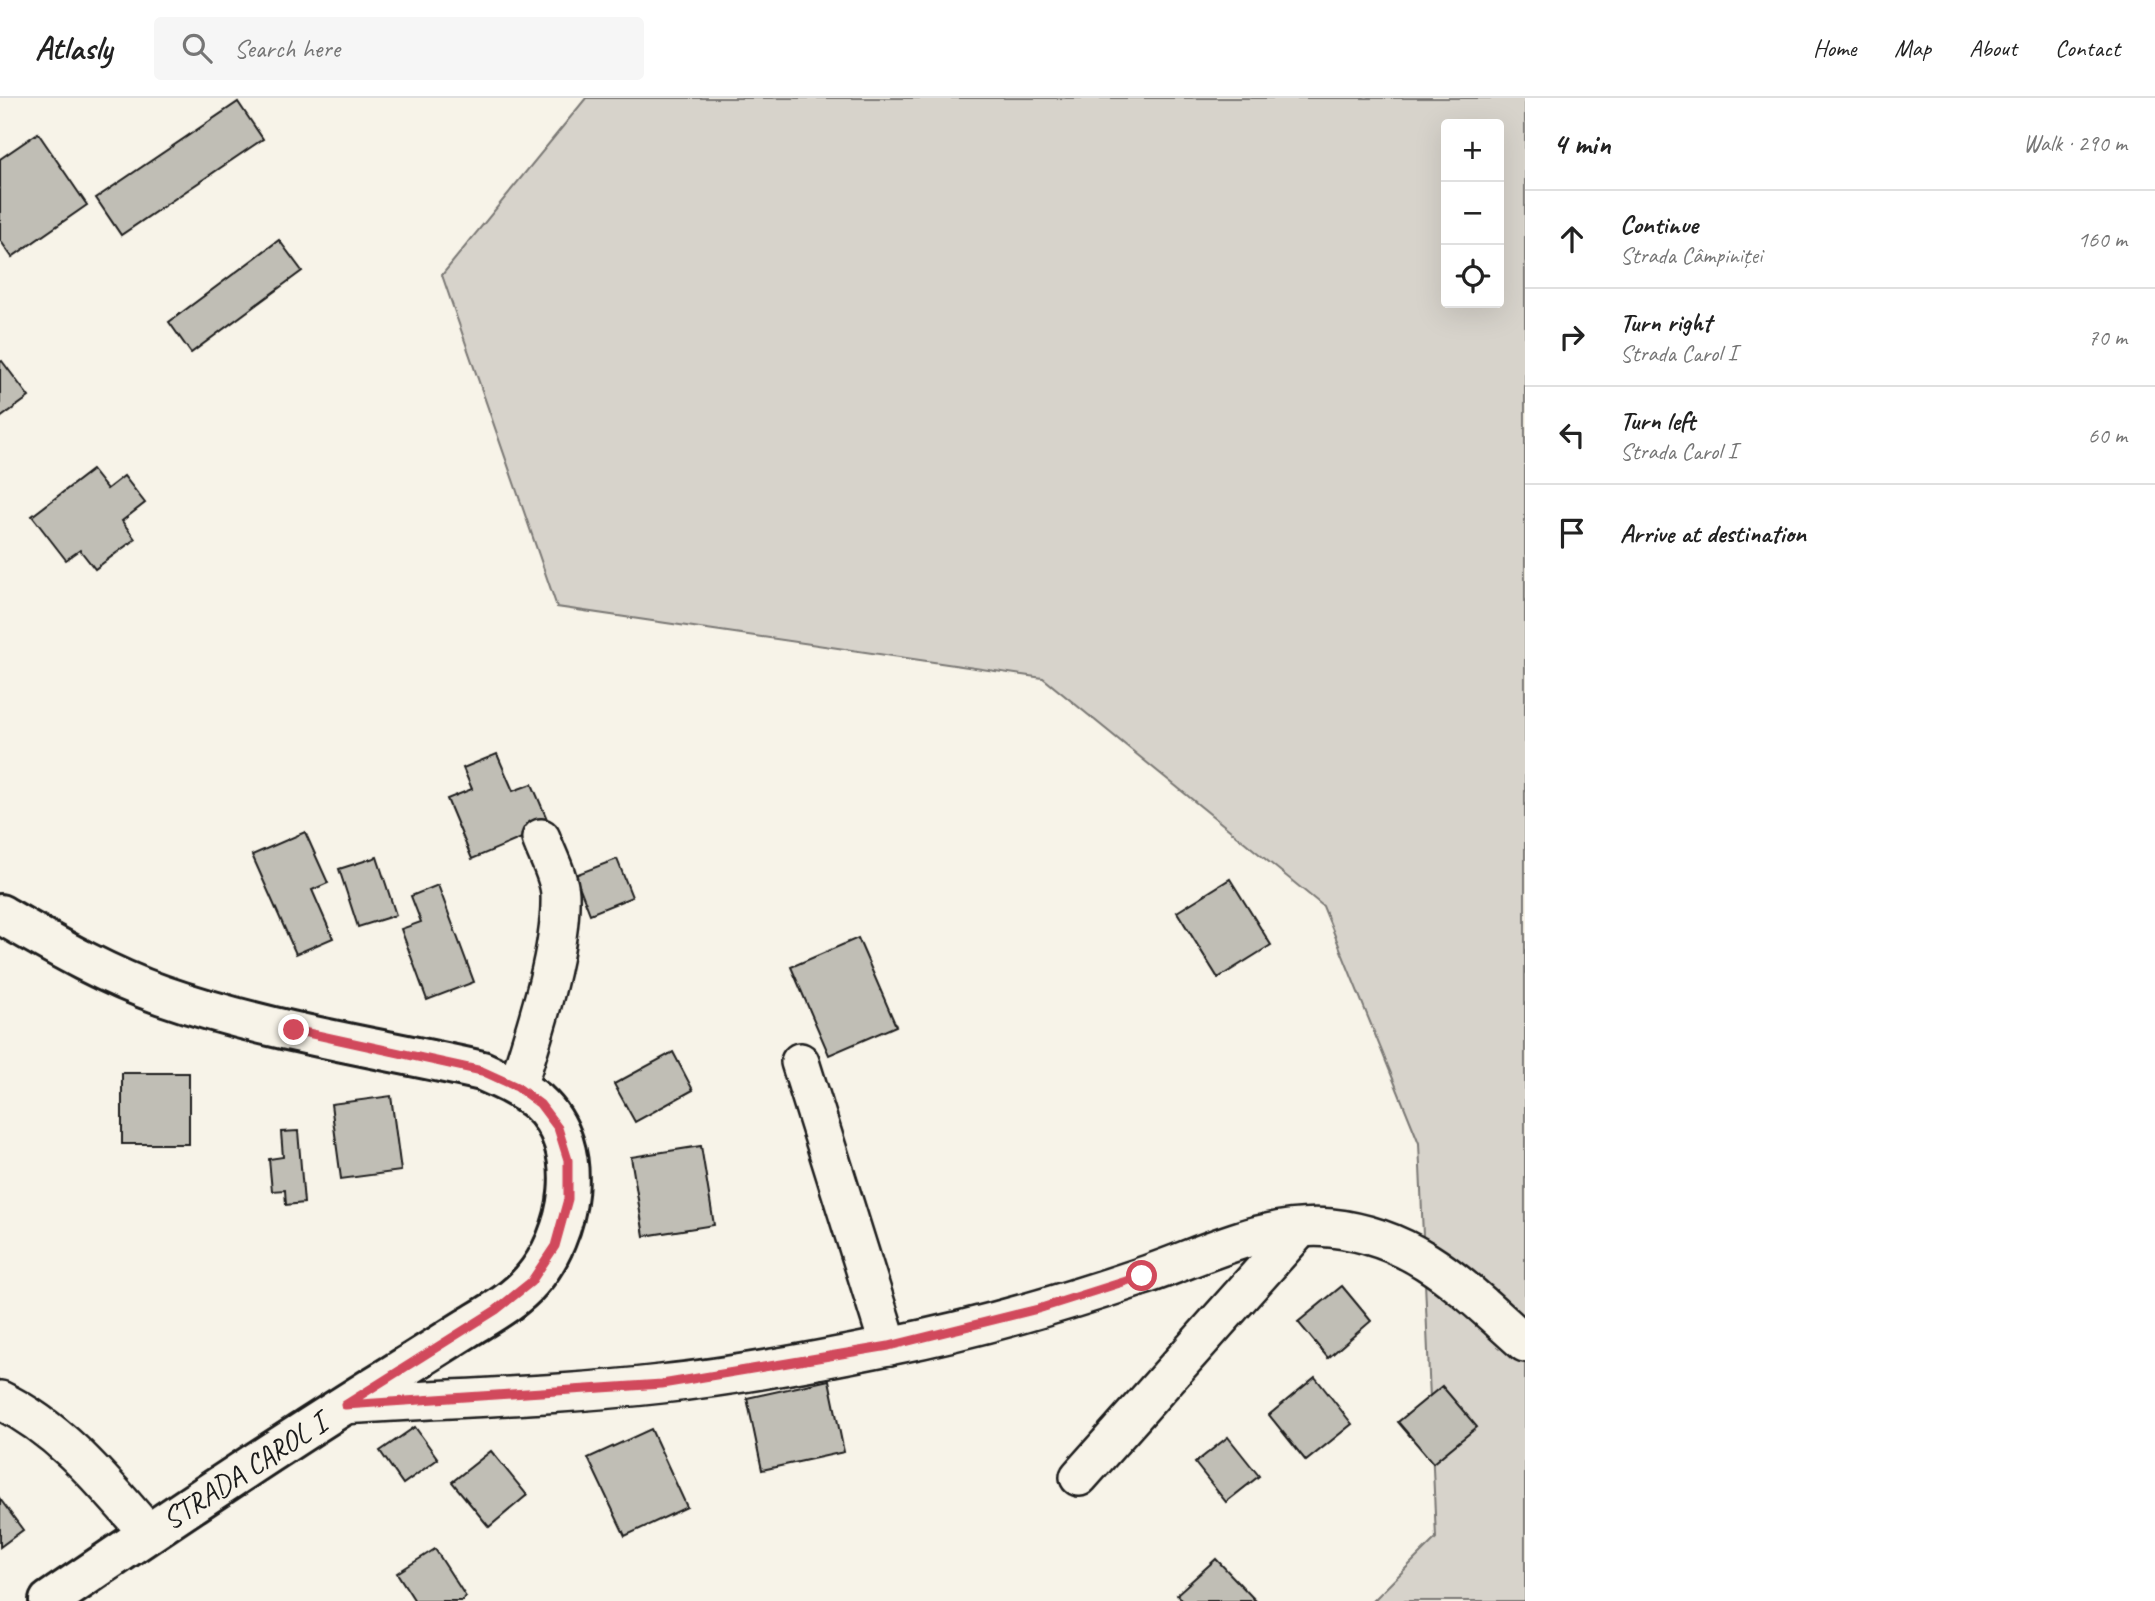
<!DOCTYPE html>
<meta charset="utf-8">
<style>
:root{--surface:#fff;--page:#f6f6f6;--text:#222;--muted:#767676;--line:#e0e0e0}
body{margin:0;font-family:Caveat,sans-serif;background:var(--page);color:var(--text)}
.controls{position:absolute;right:21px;top:21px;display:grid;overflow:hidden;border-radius:7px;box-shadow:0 7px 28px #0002}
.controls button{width:63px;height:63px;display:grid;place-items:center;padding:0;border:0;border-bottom:2px solid var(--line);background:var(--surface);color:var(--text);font:35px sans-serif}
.stop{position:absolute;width:21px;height:21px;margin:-16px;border:5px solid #d1495b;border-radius:50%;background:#fff}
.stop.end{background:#d1495b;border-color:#fff;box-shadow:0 2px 7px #0008}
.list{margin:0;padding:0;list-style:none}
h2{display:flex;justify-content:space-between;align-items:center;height:91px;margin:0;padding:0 28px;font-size:30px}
h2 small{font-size:23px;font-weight:400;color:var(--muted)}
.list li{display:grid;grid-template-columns:46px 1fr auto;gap:21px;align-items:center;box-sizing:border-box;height:98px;padding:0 28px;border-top:2px solid var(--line)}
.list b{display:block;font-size:26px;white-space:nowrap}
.list p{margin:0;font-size:23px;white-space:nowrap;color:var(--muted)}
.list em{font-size:23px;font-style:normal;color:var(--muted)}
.icon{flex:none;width:38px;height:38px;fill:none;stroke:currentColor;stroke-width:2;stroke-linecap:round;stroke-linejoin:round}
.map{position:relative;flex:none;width:1525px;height:1503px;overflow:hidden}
header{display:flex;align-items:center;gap:42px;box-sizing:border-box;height:98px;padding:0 35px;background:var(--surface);border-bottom:2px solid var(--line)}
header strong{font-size:33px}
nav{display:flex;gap:38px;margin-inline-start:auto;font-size:24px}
.search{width:490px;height:63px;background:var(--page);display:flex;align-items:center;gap:18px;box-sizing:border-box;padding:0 24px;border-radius:7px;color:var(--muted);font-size:26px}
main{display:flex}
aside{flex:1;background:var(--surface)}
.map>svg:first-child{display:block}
.green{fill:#d7d3cb;stroke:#7a7874;stroke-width:2;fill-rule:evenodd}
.building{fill:#c0beb5;stroke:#1c1c1c;stroke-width:2}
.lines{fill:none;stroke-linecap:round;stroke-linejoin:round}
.street-casing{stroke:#1c1c1c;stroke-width:42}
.secondary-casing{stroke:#1c1c1c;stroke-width:44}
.street{stroke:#f7f3e8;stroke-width:37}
.secondary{stroke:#f7f3e8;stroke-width:38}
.route{stroke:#d1495b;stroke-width:9}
.labels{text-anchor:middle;stroke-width:7;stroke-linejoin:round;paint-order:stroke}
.street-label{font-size:30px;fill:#1c1c1c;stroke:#f7f3e8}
</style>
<header>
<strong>Atlasly</strong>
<div class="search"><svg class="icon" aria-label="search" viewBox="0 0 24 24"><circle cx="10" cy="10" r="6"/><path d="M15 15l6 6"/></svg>Search here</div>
<nav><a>Home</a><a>Map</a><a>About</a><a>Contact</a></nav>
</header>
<main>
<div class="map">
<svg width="1525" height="1503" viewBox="0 0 1525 1503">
<rect width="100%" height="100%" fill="#f7f3e8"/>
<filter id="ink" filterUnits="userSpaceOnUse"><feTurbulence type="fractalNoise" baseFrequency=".0143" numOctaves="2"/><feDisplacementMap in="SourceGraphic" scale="14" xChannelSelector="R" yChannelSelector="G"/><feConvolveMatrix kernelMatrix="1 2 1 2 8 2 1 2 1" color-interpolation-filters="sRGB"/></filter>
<g filter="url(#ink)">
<path class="green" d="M586,0H1525V1503H1373L1436,1440L1419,1045L1323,808L1043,580L557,509L442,177ZM1446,26H1499V205H1446Z"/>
<g class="building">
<path d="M238,4L263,41L121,137L96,100Z"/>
<path d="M38,35L87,107L12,159L0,142V61Z"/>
<path d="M279,142L302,173L191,255L169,224Z"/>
<path d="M2,263L29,299L0,320V264Z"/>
<path d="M92,372L107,391L124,378L145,405L122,423L135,441L95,471L80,452L66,462L32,418Z"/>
<path d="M497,656L513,693L532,686L550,728L472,761L447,701L472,691L463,670Z"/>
<path d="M305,734L328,785L312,792L333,840L296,856L252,757Z"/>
<path d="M377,759L396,817L358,829L339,771Z"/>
<path d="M617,761L632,799L590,816L575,777Z"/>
<path d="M1230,781L1271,847L1218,880L1177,814Z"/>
<path d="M438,787L474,884L427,902L401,831L421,824L411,798Z"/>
<path d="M858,840L896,928L829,957L791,869Z"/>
<path d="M673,954L693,992L635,1024L614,986Z"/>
<rect x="122" y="975" width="67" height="71"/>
<path d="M391,998L401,1073L341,1081L331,1006Z"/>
<path d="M298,1033L304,1105L286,1107L285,1092L272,1093L269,1061L283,1059L281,1034Z"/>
<path d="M701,1048L714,1127L644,1138L631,1059Z"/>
<path d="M1342,1188L1371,1223L1328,1260L1298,1224Z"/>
<path d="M1315,1279L1352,1326L1306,1363L1269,1317Z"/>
<path d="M829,1282L844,1354L762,1372L747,1300Z"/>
<path d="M1442,1288L1477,1329L1433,1365L1398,1324Z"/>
<path d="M415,1329L438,1361L403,1386L380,1353Z"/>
<path d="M651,1331L687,1409L625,1438L588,1360Z"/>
<path d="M1228,1339L1259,1378L1226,1404L1195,1365Z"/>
<path d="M491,1353L527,1397L489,1429L452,1384Z"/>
<path d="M0,1401L23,1432L0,1449Z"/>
<path d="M435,1451L466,1499L461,1503H415L397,1475Z"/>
<path d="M1216,1461L1256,1503H1183L1177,1496Z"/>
</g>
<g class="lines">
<defs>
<g id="street">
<path d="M800,964L889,1248"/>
<path d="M517,989C534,935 562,852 560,796C559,778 547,757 541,740"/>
<path d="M0,1302C62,1332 104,1385 148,1435"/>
<path d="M345,1307C450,1300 557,1298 661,1286C735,1278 816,1263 889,1248C974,1231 1058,1207 1140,1179C1203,1158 1263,1124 1331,1130C1417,1139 1464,1191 1525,1245"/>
<path d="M1079,1379L1300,1131"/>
</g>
<path id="secondary" d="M0,816C52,846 104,877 162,897C265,933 376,949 482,973C502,982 521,990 538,1004C588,1049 571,1138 531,1183C514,1203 488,1217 467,1230C432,1252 398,1274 363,1295C257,1362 153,1432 49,1503"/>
</defs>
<use href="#street" class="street-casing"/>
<use href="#secondary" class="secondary-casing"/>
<use href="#street" class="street"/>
<use href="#secondary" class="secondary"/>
</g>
</g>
<g class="lines" filter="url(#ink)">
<path class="route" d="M294,932L482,973L517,989L540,1006L558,1030L568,1062V1101L555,1148L531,1184L496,1212L345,1307L662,1286L889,1248L1038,1211L1142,1178"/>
</g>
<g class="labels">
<g class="street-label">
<text transform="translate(244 1373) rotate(-33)" y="10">STRADA CAROL I</text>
</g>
</g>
</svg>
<div class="controls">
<button>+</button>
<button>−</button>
<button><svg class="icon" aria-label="locate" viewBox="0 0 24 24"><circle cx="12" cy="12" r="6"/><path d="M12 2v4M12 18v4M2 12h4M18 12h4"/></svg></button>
</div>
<div class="stop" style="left:1142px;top:1178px"></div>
<div class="stop end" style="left:294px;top:932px"></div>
</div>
<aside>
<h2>4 min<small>Walk · 290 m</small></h2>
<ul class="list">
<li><svg class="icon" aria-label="ahead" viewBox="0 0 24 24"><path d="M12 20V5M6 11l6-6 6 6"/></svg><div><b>Continue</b><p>Strada Câmpiniței</p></div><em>160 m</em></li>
<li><svg class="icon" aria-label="right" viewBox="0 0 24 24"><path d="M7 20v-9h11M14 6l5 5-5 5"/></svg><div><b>Turn right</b><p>Strada Carol I</p></div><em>70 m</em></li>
<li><svg class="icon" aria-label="left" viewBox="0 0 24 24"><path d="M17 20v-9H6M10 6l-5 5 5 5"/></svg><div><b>Turn left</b><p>Strada Carol I</p></div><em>60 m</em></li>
<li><svg class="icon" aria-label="arrive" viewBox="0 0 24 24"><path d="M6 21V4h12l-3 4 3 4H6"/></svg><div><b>Arrive at destination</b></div></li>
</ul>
</aside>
</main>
